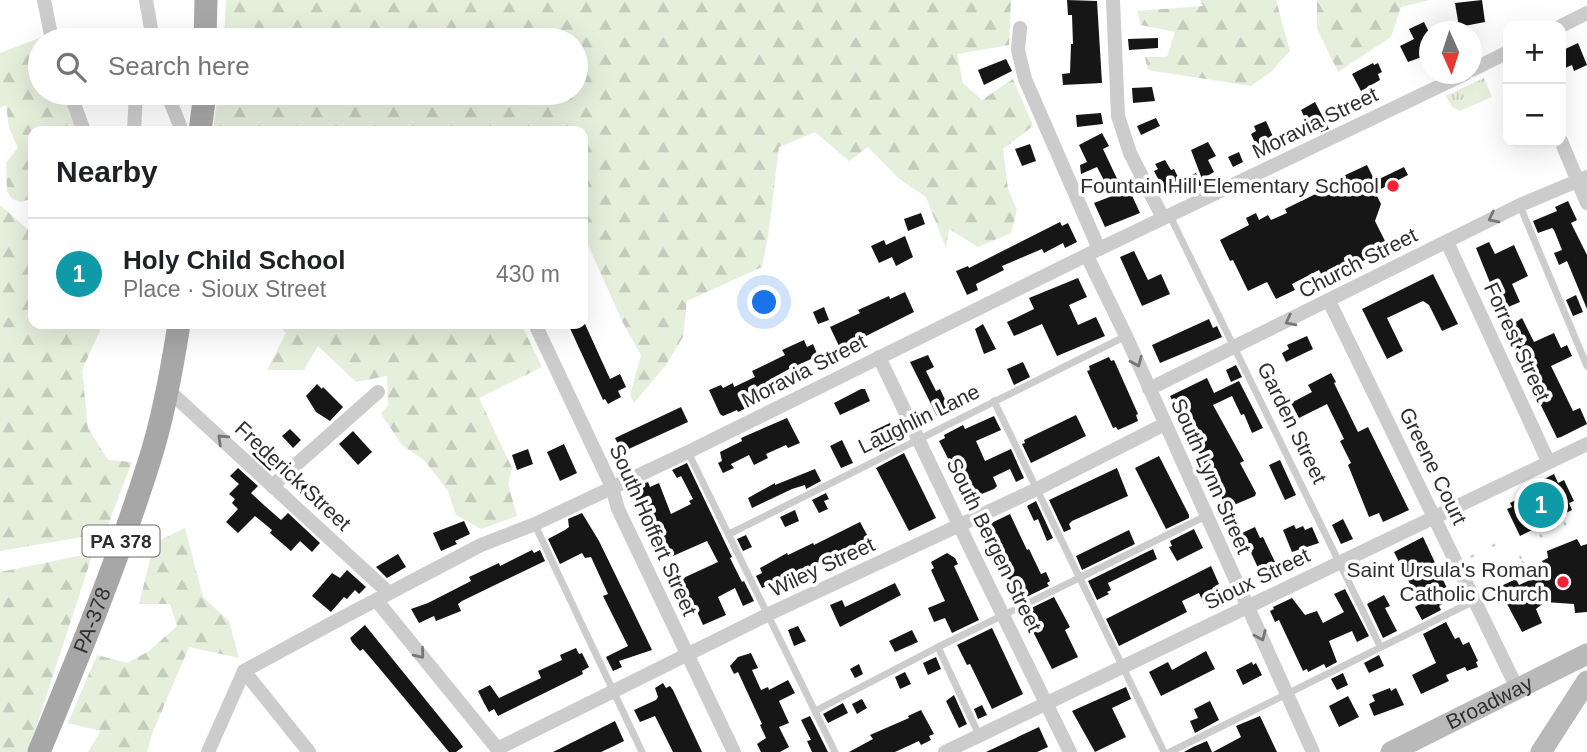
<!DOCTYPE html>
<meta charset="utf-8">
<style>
:root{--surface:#fff;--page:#f6f6f6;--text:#202124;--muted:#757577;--line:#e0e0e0;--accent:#f62136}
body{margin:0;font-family:Arial,sans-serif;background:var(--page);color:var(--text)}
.controls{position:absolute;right:21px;top:21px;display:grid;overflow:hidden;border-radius:14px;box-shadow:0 7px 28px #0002}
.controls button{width:63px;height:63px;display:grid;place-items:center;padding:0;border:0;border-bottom:2px solid var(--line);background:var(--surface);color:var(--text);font:35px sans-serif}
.compass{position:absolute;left:1419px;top:21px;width:63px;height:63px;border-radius:50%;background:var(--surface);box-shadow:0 7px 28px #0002;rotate:177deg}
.you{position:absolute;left:765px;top:303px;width:24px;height:24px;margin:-18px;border:5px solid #fff;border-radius:50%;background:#1a73e8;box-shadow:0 0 0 10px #1a73e833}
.badge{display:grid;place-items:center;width:46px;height:46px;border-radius:50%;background:var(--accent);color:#fff;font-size:23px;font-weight:700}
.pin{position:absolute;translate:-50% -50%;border:4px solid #fff;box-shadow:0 2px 7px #0006}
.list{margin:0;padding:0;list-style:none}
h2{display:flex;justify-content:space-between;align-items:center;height:91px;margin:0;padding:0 28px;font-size:30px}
h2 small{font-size:23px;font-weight:400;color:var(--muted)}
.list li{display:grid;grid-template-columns:46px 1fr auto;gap:21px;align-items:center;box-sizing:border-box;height:112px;padding:0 28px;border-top:2px solid var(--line)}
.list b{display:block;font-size:26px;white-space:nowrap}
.list p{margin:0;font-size:23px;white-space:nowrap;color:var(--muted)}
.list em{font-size:23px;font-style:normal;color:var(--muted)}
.icon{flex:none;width:38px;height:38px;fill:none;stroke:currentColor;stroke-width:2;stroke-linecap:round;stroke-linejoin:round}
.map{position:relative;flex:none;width:1587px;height:752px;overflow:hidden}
.search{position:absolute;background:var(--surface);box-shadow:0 7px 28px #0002;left:28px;top:28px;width:560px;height:77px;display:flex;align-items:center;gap:18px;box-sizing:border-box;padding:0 24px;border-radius:38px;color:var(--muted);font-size:26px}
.panel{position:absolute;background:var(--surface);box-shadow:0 7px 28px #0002;left:28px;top:126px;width:560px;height:203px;border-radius:14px}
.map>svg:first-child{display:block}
.forest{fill:url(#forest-firs)}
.park{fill:url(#park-tufts)}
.building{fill:#161616}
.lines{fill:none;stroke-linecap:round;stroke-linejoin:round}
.path{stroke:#ccc;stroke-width:2.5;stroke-dasharray:3.5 3.5;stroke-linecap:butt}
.service{stroke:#ccc;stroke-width:7}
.minor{stroke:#ccc;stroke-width:14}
.secondary{stroke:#b9b9b9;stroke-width:21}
.primary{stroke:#a7a7a7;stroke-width:23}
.oneway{stroke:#767676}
.poi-dot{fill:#f62136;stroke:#fff;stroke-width:2.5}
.labels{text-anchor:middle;stroke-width:7;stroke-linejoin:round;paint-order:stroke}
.shield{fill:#fff;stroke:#6d6d6d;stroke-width:2}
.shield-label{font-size:19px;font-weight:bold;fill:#2f2f2f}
.street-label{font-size:21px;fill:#2f2f2f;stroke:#fff}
.poi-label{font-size:21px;fill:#2f2f2f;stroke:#fff;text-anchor:end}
</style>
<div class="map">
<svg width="1587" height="752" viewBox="0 0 1587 752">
<defs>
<pattern id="forest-firs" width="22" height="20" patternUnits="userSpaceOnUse" patternTransform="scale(1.75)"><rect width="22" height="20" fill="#e6eedc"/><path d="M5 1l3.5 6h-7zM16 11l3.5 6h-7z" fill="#c6ccbd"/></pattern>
<pattern id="park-tufts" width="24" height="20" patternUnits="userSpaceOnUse" patternTransform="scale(1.75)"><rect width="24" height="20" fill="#e6eedc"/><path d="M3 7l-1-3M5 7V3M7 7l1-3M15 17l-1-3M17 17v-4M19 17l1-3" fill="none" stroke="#c6ccbd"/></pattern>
</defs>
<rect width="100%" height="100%" fill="#fff"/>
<g class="forest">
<path d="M226,0H1011L1009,45L957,54L963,83L982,100L1013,79L1033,126L1003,149L1008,189L1017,210L1011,233L978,247L949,229L946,248L926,197L898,178L868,147L849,161L815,132L779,147L768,236L762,267L687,301L683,337L665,366L634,403L630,395L641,355L623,323L584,236L583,131H213L218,93H576V40H224Z"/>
<path d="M1200,0H1276L1290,51L1272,71L1251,86L1148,70L1145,57H1167L1175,32L1141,25L1137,11L1203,6Z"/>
<path d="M1317,0H1429L1401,7L1391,37L1338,72L1317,29Z"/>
<path d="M42,37L44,40H40V93H63L77,131H33V198L21,202L12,199L7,191L6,163L18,148L9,128L6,105L0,108V53Z"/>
<path d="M0,205L33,234V324H103L82,370L88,428L108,460L132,462L105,533L0,551Z"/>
<path d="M278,324H521L542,367L479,398L512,468L508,484L517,516L481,529L456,515L448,491L425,461L402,445L381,414L388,405L387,376L356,382L318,346L304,370H267L286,333Z"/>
<path d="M185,528L203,597L229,621L239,658L189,647L152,734L147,752H88L101,731L68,723L97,655L127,663L149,651L177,626L170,604H139L154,543Z"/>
<path d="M93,553L28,752H0V572Z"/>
</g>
<path class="park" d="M1484,78L1492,97L1460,111L1452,107L1446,96Z"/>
<g class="building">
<path d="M1067,0L1097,1L1102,83L1063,85L1062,74L1070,73L1071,44H1073L1072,15H1068Z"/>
<path d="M1482,0L1485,22L1459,27L1455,3Z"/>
<path d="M1424,22L1430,34V54L1408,62L1400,46L1414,39L1409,29Z"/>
<path d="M1158,38V48L1129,50L1128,39Z"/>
<path d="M1578,43L1587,65L1574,71L1572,65L1561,70V51Z"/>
<path d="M1006,59L1012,71L984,85L978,70Z"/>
<path d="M1373,63L1374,65L1378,63L1382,72L1378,74L1380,80L1361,91L1352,74Z"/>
<path d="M1152,87L1155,101L1133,103L1132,88Z"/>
<path d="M1315,102L1329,129L1321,132L1315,122L1308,124L1301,110Z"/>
<path d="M1101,113L1103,124L1077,127L1076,115Z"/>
<path d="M1156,118L1160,126L1141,135L1137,126Z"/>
<path d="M1266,121L1274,139L1257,147L1251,134L1256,131L1254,126Z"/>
<path d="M1102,133L1109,146L1103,149L1120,185L1129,180L1133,190L1130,191L1140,213L1105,227L1094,203L1112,196L1097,167L1081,174L1080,165L1087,162L1079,145Z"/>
<path d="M1208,142L1216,156L1208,160L1214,172L1202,179L1191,150Z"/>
<path d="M1030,144L1036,161L1022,166L1015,149Z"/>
<path d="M1239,152L1243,162L1233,167L1228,157Z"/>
<path d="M1165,160L1171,170L1174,169L1184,189L1167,196L1154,171L1158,169L1155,164Z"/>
<path d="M1367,165L1375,181L1404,167L1408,175L1375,192L1381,204L1375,221L1387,245L1364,257L1365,260L1324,279L1319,270L1292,284L1295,290L1276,299L1267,282L1248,291L1233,260L1230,261L1220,240L1249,225L1246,218L1256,213L1259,220L1268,215L1271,220L1287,213L1285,209L1340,182L1339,178Z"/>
<path d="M1196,173L1202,185L1192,189L1186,178Z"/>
<path d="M1568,201L1577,220L1571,223L1587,255V309L1567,261L1559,265L1554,253L1562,250L1554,230L1552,228L1538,233L1533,221L1557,211L1555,207Z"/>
<path d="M921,213L925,224L908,231L904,219Z"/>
<path d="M1060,222L1062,226L1068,223L1077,242L1065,248L1063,243L1044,253L1042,249L1002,266L1004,270L976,284L978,290L967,295L956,271L968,266L969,268Z"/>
<path d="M905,236L913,257L896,266L892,257L879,263L871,246L884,240L886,245Z"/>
<path d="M1489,242L1495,254L1514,245L1528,276L1512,284L1520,302L1501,310L1476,248Z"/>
<path d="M1134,251L1148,280L1161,274L1170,294L1142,306L1120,257Z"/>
<path d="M1433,274L1458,324L1442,331L1429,305L1423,301L1387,318L1403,351L1387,359L1362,309Z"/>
<path d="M1078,278L1087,297L1069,305L1078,325L1096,317L1105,336L1057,356L1042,324L1014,336L1007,322L1034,309L1029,298Z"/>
<path d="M905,292L914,312L842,348L839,346L830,327L860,313L858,310L889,296L890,299Z"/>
<path d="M1576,295L1583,312L1573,316L1566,300Z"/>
<path d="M824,307L829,320L818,324L813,312Z"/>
<path d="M1522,318L1534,342L1554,333L1561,348L1567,345L1572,356L1551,366L1573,411L1580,408L1587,424L1561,437L1557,438L1530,383H1528L1512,343L1516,341L1508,327Z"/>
<path d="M1209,319L1213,328L1217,326L1222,337L1160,363L1152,345Z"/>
<path d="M568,324H585L610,379L620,374L626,387L618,391L621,397L608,404L605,399L603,400Z"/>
<path d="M983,324L996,349L984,354L975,329Z"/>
<path d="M1307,336L1313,349L1286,362L1282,353L1289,349L1287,345Z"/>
<path d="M804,340L807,347L813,344L818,356L791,368L769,380L770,383L754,390L759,402L738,412L737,410L723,416L720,414L709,390L721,385L723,388L733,383L734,387L755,377L752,371L785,355L782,350Z"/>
<path d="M928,355L934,367L926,371L936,391L940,389L950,410L937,416L910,362Z"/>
<path d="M1109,357L1111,361L1114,360L1138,414L1136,415L1138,421L1118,430L1116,427L1113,428L1087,371L1090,370L1089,366Z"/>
<path d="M1023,362L1030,377L1014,385L1007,369Z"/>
<path d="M1236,365L1242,377L1231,382L1226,370Z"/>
<path d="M1331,373L1336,382L1334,383L1358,432L1368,427L1409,510L1383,522L1379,513L1369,517L1348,465L1351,463L1340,441L1344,439L1327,404L1299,418L1291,403L1312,392L1308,385Z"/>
<path d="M1207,378L1214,393L1239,381L1263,428L1252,433L1244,414L1241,415L1232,396L1213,405L1244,461L1240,463L1256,493L1255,496L1227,508L1170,396Z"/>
<path d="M317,384L322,389L323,387L343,407L330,421L316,412L306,396Z"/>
<path d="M861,389H865L870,401L840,415L834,403Z"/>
<path d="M681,407L688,422L622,452L615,438Z"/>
<path d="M1076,415L1086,436L1031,463L1022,444L1025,443L1024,440Z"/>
<path d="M994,416L1001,430L976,441L985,461L1011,449L1024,478L1016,482L1010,469L993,477L997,486L994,489L969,499L939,441L945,438L944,435L963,425L965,429Z"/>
<path d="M787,418L800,443L788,448L786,445L766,454L768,458L754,465L749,455L731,464L734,468L723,473L718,463L722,461L720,452L742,441L741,438Z"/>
<path d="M890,423L899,442L880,452L871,432Z"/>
<path d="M290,429L301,440L293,448L282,436Z"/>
<path d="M353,431L372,452L358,465L339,444Z"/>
<path d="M1304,432L1310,444L1298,450L1292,438Z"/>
<path d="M842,440L853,463L841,468L830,446Z"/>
<path d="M262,443L280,459L270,471L252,454Z"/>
<path d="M564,444L577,473L560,481L547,452Z"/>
<path d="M528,449L533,464L517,470L512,455Z"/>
<path d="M904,453L936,518L909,531L876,468Z"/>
<path d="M1159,456L1189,515V518L1166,529L1135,468Z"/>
<path d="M1280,460L1296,495L1285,500L1269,465Z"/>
<path d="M687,463L732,557L730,558L742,582L744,581L754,601L743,606L735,588L718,597L726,615L703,625L695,607L690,609L679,580L718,562L707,541L666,559L657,541L664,538L655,521L652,522L642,502L638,504L631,489L648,482L650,487L659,483L671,514L691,504L689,501L693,499L681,476L677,478L672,470Z"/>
<path d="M238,468L258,486L251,493L265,506L281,520L288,513L320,543L312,552L300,541L291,551L270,533L272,530L255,516L238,533L226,522L238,509L232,503L235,499L229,494L239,484L230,476Z"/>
<path d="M1117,468L1128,496L1072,521L1069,524L1071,529L1064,532L1049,500Z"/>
<path d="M815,469L821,481L806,489L805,485L792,489L752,508L748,498L775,483V485Z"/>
<path d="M1554,474L1558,483L1564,480L1574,501L1569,503L1572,510L1520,536L1507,509L1512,507L1510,503L1547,484L1544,479Z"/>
<path d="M302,478L311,486L313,484L320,492L308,503L294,485Z"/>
<path d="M826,493L829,499L824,501L828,509L819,513L812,500Z"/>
<path d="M1036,501L1053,538L1047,541L1038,519L1034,521L1027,506Z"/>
<path d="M795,510L799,521L785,527L780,517Z"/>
<path d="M582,513L599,541L652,650L619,661L622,667L613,671L606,657L628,646L603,596L608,594L591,557L585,558L582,553L560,564L548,539L565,530L569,527L568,519Z"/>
<path d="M1010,514L1027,550L1029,549L1041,574L1046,572L1050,581L1047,583L1049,586L1018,601L983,527Z"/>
<path d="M1343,519L1353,539L1341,544L1332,525Z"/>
<path d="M464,521L470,534L455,541L457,544L441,551L433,533Z"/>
<path d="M860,522L872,544L833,565L829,557L798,572L799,574L785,581L784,579L762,588L756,576L762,573L760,568L787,553L788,555L813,543L814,545Z"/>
<path d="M1294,525L1296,529L1303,526L1305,530L1312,527L1319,543L1292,552L1283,530Z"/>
<path d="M1255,527L1260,538L1263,537L1275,562L1259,570L1242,533Z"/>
<path d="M1194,529L1203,548L1177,561L1169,547L1172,546L1170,541Z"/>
<path d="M1129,530L1135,544L1082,570L1076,556Z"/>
<path d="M746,535L752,547L743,551L737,539Z"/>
<path d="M1423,537L1452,599L1439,606L1441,610L1422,620L1415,607L1420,604L1394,552Z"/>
<path d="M1577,539L1581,546L1587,544V612L1575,613L1574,604L1545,602L1536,609L1542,623L1522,632L1506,602L1507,601L1501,586L1516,579L1519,585L1536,577L1535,573L1546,569L1542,561L1548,558L1547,551Z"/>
<path d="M1153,549L1157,559L1108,583L1111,590L1107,592L1109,594L1097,600L1088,581Z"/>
<path d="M532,550L534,553L540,550L545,561L462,601L458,604L461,611L436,621L434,616L419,623L411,609L428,603L471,581L469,577L499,563L500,566Z"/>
<path d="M947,553L955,558L958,564L954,566L979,620L952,633L945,618L934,622L928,608L945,601L931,570L934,568L931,562Z"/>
<path d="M398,554L406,567L387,578L376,567Z"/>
<path d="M1363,563L1368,574L1357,579L1352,569Z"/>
<path d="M1211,566L1219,584L1215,586L1220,597L1204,604L1199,593L1182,601L1187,612L1119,646L1106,619Z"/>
<path d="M347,570L366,587L359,594L355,590L347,599L344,597L331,612L312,596L332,573L340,578Z"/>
<path d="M895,583L901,595L840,627L830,605L842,600L845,607Z"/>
<path d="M1345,589L1369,636L1357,642L1352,631L1329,641L1337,662L1326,668L1324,664L1308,672L1307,669L1303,671L1279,620L1275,622L1270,611L1274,609L1273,607L1292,598L1305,615L1317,611L1323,623L1344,612L1334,594Z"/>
<path d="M1384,595L1390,606L1385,608L1397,631L1383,638L1367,604Z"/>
<path d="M1054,597L1070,627L1065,630L1078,657L1052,669L1023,612Z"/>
<path d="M1446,622L1455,639L1459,637L1463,645L1469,642L1478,661L1476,662L1478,667L1467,671L1465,667L1446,675L1449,681L1421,694L1412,675L1436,663L1423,634Z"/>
<path d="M365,625L459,741L463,747L456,752H449L380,669L363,649L360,651L352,642L350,638Z"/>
<path d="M798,626L806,641L794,646L788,630Z"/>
<path d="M992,628L1023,694L992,709L970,664L967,665L957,645Z"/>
<path d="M912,630L918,642L895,652L889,641Z"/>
<path d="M576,648L579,654L582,653L589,667L582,671L583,674L498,716L494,709L489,712L484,703L478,691L490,685L499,698L541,678L538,671L562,660L560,655Z"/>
<path d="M1206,651L1215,669L1161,696L1149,672L1168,662L1172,670Z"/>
<path d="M751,653L758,668L752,670L761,690L768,687L769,690L788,680L795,693L779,701L789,723L779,727L789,747L780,752H761L757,744L766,738L760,725L762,724L738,672L734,674L730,666L738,657Z"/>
<path d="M1379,655L1384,666L1369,673L1364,663Z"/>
<path d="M936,657L941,669L928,675L923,663Z"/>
<path d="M1252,662L1253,665L1256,663L1262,675L1243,685L1236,670Z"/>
<path d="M859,664L863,674L855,678L850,669Z"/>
<path d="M905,672L911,684L900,689L895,677Z"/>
<path d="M1343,673L1348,685L1337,690L1331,679Z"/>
<path d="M663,683L666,688L670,686L673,690L702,752H673L655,716L640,722L634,710L656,700L658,697L655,688Z"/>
<path d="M1126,687L1131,699L1112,708L1126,737L1095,752L1072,711Z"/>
<path d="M1390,688L1391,691L1396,688L1404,705L1374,716L1369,704L1375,701L1372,695Z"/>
<path d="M954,695L967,724L959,728L946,701Z"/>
<path d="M1348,696L1359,717L1339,727L1329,706Z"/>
<path d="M862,699L867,708L857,714L852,704Z"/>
<path d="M1210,701L1219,720L1195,733L1190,721L1198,718L1194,709Z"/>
<path d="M843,703L848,713L828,723L823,714Z"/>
<path d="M982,705L987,715L978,719L974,709Z"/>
<path d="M921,710L934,734L929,736L931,740L921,745L919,741L895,752H849L873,739L870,735L909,718L908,716Z"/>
<path d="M810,716L828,752H812L807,741L811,740L801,720Z"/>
<path d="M1260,716L1277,752H1213L1241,737L1236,726Z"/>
<path d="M615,721L624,741L614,746L601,752H553Z"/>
<path d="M1039,727L1048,747L1037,752H986Z"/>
<path d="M1207,741L1212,752H1184L1193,747Z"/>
</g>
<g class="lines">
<g class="path">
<path d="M1561,516L1567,528"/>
<path d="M1537,528L1543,540"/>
<path d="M1492,546L1497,544"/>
<path d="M1520,556L1521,559"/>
<path d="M1471,557L1474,555"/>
<path d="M1522,561L1524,565"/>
<path d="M1487,592L1495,588"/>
</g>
<g class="service">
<path d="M1520,206L1587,366"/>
<path d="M1170,216L1380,646"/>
<path d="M994,401L1164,752"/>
<path d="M688,452L835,752"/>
<path d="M535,525L642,752"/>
<path d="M729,534L1126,336"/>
<path d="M938,647L979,735"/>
<path d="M815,711L938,647L1206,516"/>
<path d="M1170,752L1474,601"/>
</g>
<g class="minor">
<path d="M44,0L52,40"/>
<path d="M146,0L153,40"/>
<path d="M1113,0L1118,116L1130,153L1163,218"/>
<path d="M1561,26L1587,13"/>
<path d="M1020,28L1018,50L1025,79L1099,249"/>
<path d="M1472,70L1508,52"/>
<path d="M70,93L84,131"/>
<path d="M167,93L182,131"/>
<path d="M134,131L136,93"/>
<path d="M1561,141L1587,203"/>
<path d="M1447,242L1548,461"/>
<path d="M1087,256L1126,336L1313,752"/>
<path d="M1329,301L1517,688"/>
<path d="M535,324L612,487L618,509L734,752"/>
<path d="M879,357L972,552L1070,752"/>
<path d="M1149,389L1520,205L1587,177"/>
<path d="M168,390L389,593"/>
<path d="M272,486L378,392"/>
<path d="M377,601L500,752"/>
<path d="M244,671L309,752"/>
<path d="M497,749L769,614L1037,489L1165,424"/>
<path d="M208,752L244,671L336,621L481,545L535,524L688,452L1099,249L1465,74"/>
<path d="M945,752L1587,444"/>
</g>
<g class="secondary">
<path id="s1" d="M1391,752L1587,654"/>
<path d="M1541,752L1587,681"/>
</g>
<g class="primary">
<path d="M205,40L206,0"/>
<path d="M200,131L205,93"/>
<path id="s2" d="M39,752C79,655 119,558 150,459C164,415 172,369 179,324"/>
</g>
</g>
<defs><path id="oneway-chevron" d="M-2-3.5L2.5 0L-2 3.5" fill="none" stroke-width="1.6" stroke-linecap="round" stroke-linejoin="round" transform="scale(1.75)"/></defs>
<g class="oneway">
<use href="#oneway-chevron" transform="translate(1493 218) rotate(153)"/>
<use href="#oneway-chevron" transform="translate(1290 321) rotate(153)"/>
<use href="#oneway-chevron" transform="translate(1137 362) rotate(66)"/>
<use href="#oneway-chevron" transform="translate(222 439) rotate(-137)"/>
<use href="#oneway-chevron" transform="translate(1261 636) rotate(66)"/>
<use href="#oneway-chevron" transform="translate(420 654) rotate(51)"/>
</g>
<g class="poi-dot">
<circle cx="1393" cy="186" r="7"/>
<circle cx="1563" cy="582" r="7"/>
</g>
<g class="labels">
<rect class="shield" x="82.5" y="525.5" width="77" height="31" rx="5"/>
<g class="shield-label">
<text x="121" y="548">PA 378</text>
</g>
<g class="street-label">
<text transform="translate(1315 123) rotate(-26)" y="7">Moravia Street</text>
<text transform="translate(1358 263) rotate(-27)" y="7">Church Street</text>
<text transform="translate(1517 342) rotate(65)" y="7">Forrest Street</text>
<text transform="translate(804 371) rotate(-27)" y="7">Moravia Street</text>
<text transform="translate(919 419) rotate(-26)" y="7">Laughlin Lane</text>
<text transform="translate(1292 423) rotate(64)" y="7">Garden Street</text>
<text transform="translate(1433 466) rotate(64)" y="7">Greene Court</text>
<text transform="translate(293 476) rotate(43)" y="7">Frederick Street</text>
<text transform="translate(1211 476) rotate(66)" y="7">South Lynn Street</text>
<text transform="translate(653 530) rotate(66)" y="7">South Hoffert Street</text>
<text transform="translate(994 545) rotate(64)" y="7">South Bergen Street</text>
<text transform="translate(822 567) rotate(-25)" y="7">Wiley Street</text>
<text transform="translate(1257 579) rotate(-26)" y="7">Sioux Street</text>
<text dy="7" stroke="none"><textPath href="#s2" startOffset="142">PA-378</textPath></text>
<text dy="7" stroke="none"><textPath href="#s1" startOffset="110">Broadway</textPath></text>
</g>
<g class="poi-label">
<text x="1379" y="193">Fountain Hill Elementary School</text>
<text x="1549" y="577">Saint Ursula's Roman<tspan x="1549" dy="24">Catholic Church</tspan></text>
</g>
</g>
</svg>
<div class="controls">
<button>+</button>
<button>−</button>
</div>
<svg class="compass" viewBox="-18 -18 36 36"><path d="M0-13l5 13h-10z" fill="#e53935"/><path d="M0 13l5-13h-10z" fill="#757577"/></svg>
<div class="you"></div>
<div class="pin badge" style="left:1541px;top:505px;background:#0f9aa8">1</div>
<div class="search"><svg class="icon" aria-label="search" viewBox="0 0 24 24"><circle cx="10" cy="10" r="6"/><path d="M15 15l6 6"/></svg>Search here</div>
<section class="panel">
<h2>Nearby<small></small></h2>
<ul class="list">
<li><span class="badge" style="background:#0f9aa8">1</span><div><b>Holy Child School</b><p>Place · Sioux Street</p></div><em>430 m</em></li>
</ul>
</section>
</div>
